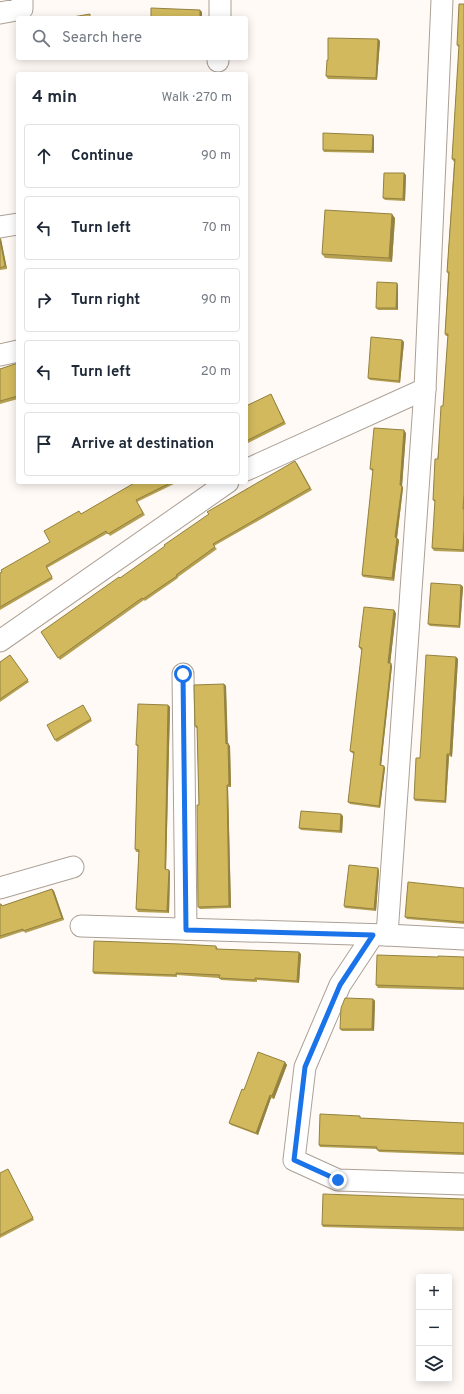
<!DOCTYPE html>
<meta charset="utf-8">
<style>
:root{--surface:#fff;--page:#f6f6f7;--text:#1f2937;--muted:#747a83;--line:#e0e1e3}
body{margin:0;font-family:Overpass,sans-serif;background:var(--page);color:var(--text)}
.controls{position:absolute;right:12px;bottom:12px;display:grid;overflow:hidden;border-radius:4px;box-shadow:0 2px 10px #0003}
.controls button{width:36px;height:36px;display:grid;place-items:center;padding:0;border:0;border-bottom:1px solid var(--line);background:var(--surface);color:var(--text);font:20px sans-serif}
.stop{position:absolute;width:12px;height:12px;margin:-9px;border:3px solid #1a73e8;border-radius:50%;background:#fff}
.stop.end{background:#1a73e8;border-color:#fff;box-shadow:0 1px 4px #0008}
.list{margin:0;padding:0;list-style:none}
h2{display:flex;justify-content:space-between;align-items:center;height:52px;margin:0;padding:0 16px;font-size:17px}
h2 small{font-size:13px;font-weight:400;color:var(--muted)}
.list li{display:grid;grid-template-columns:26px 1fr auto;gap:12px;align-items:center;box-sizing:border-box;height:64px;margin:0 8px 8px;padding:0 8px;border:1px solid var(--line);border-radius:4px}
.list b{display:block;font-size:15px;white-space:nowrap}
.list em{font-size:13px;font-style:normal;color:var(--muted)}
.icon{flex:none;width:22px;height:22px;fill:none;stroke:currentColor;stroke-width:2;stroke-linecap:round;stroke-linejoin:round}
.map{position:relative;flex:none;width:464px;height:1394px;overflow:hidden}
.search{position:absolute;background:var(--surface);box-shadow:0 2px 10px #0003;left:16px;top:16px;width:232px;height:44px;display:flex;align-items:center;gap:10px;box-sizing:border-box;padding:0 14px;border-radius:4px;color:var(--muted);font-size:15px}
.panel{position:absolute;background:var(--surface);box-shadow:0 2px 10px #0003;left:16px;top:72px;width:232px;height:412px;border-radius:4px}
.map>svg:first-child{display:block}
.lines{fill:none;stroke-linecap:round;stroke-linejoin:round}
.minor-casing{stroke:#aba096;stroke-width:23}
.minor{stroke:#fff;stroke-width:21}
.wall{fill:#b59f50}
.shaded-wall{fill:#938241}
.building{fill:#d2b95d;stroke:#938241}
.route{stroke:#1a73e8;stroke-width:5}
</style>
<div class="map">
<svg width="464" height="1394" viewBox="0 0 464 1394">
<rect width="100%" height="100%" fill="#fffaf6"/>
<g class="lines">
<defs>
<g id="minor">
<path d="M0,13L22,9V0"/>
<path d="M220,18V0"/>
<path d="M218,61V58"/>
<path d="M0,227L18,224"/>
<path d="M0,355L18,351"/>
<path d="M246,470L425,389"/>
<path d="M0,641L228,482"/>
<path d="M183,674L186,929"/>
<path d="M0,888L73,867"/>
<path d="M81,926L387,935L464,939"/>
<path d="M373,935L340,985L305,1067L294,1160L338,1180L464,1184"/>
<path d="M387,935L425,389L442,0"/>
</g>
</defs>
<use href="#minor" class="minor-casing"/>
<use href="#minor" class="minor"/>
</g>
<g class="wall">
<path d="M464,4V552L434,551L432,548L435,502L433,500L443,406L448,336H446L445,334L448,274L447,272L454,162L452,159L459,47H458L457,45Z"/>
<path d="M378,39L380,41L377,80L328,79L326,76Z"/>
<path d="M374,137V153L324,152L323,150Z"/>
<path d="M406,175L405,201L385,200L383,198Z"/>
<path d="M395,218L392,262L325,258L322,254Z"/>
<path d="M0,238L1,239L7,269L0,270Z"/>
<path d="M398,285V310H378L376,308Z"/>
<path d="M402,340L404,342L400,383L370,380L368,378Z"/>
<path d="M18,363V399L0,404V369Z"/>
<path d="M271,394L286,424L246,444V406Z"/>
<path d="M406,433L402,485L403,488L397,538L399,540L394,581L363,577L362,575L373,471H372L370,469Z"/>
<path d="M297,463L312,490L214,546L217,549L178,577V578L145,601L144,600L60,660L41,632L120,578Z"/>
<path d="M136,482H178L137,502L145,515L110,536L108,533L47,568L53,579L0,610V573L50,542L81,514Z"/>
<path d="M461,585L463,587L460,628L430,626L428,624Z"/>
<path d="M396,613L390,663L392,666L381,765L384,766L385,768L380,808L350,804L348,802L354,754L352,753L350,751L362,650H361L359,647Z"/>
<path d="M10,655L29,682L0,702V662Z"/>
<path d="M456,657L458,659L452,757L449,756L446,803L415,801L414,799L420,758Z"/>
<path d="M224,684L226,686L227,744L230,746L231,787H228L231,908L200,909L198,907L199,805L197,728H196L195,726Z"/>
<path d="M83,705L92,721L57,742L55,740Z"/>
<path d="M168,705L170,707L166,870H169L170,872L169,913L138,912L136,909L139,852H136L135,849L138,747L136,745Z"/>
<path d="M343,816L342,833L301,830L299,828Z"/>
<path d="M378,868L379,871L376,911L345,908L344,906Z"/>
<path d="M464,888V924L407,919L405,917Z"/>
<path d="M52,889L54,891L64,920L25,933L24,931L0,939V904H1L2,906Z"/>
<path d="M216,946L218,949L301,954L299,983L257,980V982L221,980L219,978L177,975V977L94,974L93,972Z"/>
<path d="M438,957H464V990L378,988L376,985Z"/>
<path d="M373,999L375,1001L374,1031H342L340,1029Z"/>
<path d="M285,1062L287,1065L274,1099L271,1098L258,1135L231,1125L229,1123L244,1090Z"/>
<path d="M362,1118L464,1123V1155L379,1152L377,1149L320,1147L319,1145Z"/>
<path d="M9,1171L34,1220L0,1238V1173Z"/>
<path d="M464,1199V1231L323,1227L322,1225Z"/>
</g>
<g class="shaded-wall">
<path d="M200,10L202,12V18H200Z"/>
<path d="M378,39L380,41L377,80L376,78Z"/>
<path d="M373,135L374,137V153L372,151Z"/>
<path d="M404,173L406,175L405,201L403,199Z"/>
<path d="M392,214L395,218L392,262L389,258Z"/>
<path d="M0,238L1,239L7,269L5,266Z"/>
<path d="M397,283L398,285V310L396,308Z"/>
<path d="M402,340L404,342L400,383L399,381Z"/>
<path d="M404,430L406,433L402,487L400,485Z"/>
<path d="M402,486L403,488L397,538L399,540L394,581L392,578L395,537Z"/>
<path d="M464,530V552L463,550Z"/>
<path d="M461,585L463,587L460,628L459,626Z"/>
<path d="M394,610L396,613L390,665L388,663Z"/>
<path d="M456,657L458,659L452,757L450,754Z"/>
<path d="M391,663L392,666L381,767L380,765Z"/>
<path d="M224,684L226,686L228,746L226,744Z"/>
<path d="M168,705L170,707L166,872L165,869Z"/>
<path d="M228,743L230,746L231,787L229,785Z"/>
<path d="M447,754L449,756L446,803L445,801Z"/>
<path d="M384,766L385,768L380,808L379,806Z"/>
<path d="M227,785L228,787L231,908L229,906Z"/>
<path d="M341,814L343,816L342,833L340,831Z"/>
<path d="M378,868L379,871L376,911L374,909Z"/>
<path d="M169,870L170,872L169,913L167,911Z"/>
<path d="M52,889L54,891L64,920L62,918Z"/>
<path d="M299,952L301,954L299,983L297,981Z"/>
<path d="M373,999L375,1001L374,1031L372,1029Z"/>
<path d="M285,1062L287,1065L274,1099L272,1096Z"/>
<path d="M270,1095L271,1098L258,1135L256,1133Z"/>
</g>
<g class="building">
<path d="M459,4H464V494L463,509H464V530L463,550L432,548L435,500H433L435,459H438L441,406H443L448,334H445L449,272H447L455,159H452L459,45H457Z"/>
<path d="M151,8L200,10V18H151Z"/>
<path d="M90,14V18H67Z"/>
<path d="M328,38L378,39L376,78L326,76L327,60H328Z"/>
<path d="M323,133L373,135L372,151L323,150Z"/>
<path d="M384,173H404L403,199L383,198Z"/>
<path d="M325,210L392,214L389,258L322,254Z"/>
<path d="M0,240L5,266L0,268Z"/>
<path d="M377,282L397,283L396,308H376Z"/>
<path d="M371,337L402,340L399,381L368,378Z"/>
<path d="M18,363V396L0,401V369Z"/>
<path d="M271,394L284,422L246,441V406Z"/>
<path d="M374,428L404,430L400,485L402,486L395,537L397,538L392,578L362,575L373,469H370Z"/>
<path d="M295,461L310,488L213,544L215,547L176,575L177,576L143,599L142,598L58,658L41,632L119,577L120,578L165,546L164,545L209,514L207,512Z"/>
<path d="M136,482H172L136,500L143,513L108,534L106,531L46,566L52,577L0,607V573L2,572L1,570L50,542L44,531L79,511L81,514Z"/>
<path d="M431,583L461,585L459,626L428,624Z"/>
<path d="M364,607L394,610L388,663H391L380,765L384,766L379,806L348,802L354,752L350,751L362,648L359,647Z"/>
<path d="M10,655L28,680L0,699V662Z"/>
<path d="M426,655L456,657L450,754H447L445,801L414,799L416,758H420Z"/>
<path d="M224,684L226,744L228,743L229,785H227L229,906L198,907L197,805H199L197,726H195L194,685Z"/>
<path d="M138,704L168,705L165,869L169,870L167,911L136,909L139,850L135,849L138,745H136Z"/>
<path d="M83,705L91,719L55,740L47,725Z"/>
<path d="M301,811L341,814L340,831L299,828Z"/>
<path d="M349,865L378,868L374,909L344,906Z"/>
<path d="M408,882L464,888V922L405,917Z"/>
<path d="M52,889L62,918L23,931V929L0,936V904H1L2,906Z"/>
<path d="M94,941L180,944L216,946V949L299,952L297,981L255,978V980L219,978L220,975L176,973V975L93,972Z"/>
<path d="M377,955L438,957V956L464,957V988L376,985Z"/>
<path d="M345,998L373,999L372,1029H340L341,1008Z"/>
<path d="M258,1052L285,1062L272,1096L270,1095L256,1133L229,1123L242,1089L244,1090Z"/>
<path d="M320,1114L360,1116V1118L464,1123V1153L377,1150V1147L319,1145Z"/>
<path d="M8,1169L33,1218L0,1235V1173Z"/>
<path d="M323,1194L464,1199V1228L322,1225Z"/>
</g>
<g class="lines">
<path class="route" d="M183,674L186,930L373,935L340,985L305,1067L294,1160L338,1180"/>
</g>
</svg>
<div class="controls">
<button>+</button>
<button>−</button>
<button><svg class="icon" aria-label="layers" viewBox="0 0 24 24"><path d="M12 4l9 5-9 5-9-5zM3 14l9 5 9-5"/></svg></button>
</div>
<div class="stop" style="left:183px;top:674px"></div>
<div class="stop end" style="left:338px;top:1180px"></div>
<div class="search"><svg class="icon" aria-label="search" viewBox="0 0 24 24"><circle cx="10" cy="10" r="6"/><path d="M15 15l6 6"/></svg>Search here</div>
<section class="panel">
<h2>4 min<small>Walk · 270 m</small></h2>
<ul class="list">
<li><svg class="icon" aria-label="ahead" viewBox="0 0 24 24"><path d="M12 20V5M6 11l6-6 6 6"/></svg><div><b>Continue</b></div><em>90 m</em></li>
<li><svg class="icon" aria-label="left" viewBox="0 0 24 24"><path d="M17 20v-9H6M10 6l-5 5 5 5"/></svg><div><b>Turn left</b></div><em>70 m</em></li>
<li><svg class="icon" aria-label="right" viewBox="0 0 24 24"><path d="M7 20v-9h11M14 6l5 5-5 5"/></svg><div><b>Turn right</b></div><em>90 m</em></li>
<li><svg class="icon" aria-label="left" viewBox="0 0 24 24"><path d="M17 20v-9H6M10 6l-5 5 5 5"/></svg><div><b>Turn left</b></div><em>20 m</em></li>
<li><svg class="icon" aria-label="arrive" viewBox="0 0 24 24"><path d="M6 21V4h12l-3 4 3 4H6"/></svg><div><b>Arrive at destination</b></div></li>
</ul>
</section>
</div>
